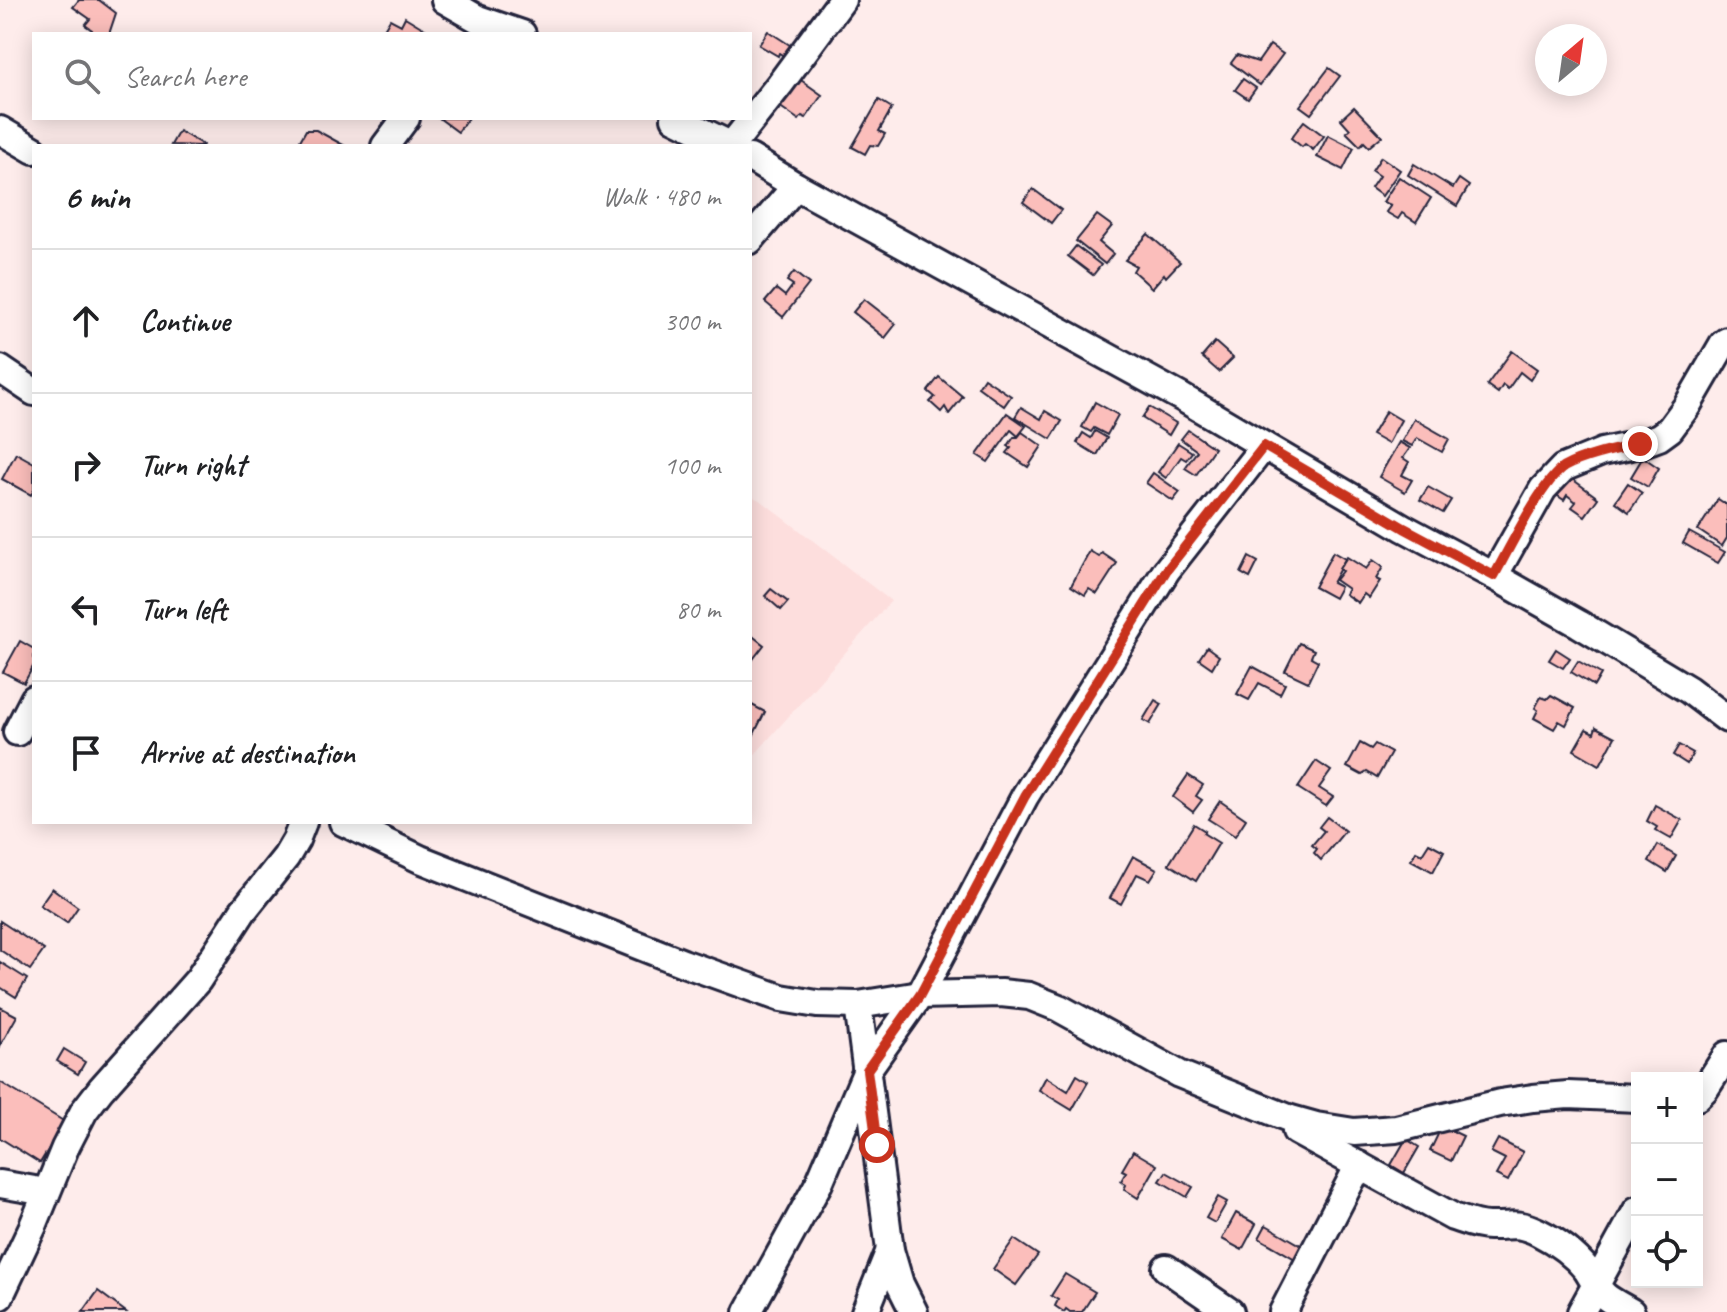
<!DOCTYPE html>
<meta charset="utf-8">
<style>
:root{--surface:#fff;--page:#f6f6f6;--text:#202124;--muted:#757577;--line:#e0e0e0}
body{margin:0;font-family:Caveat,sans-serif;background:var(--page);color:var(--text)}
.controls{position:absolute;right:24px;bottom:24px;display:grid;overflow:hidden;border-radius:0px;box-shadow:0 4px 20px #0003}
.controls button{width:72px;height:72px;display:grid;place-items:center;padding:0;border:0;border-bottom:2px solid var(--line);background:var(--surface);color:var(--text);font:40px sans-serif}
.compass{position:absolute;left:1535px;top:24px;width:72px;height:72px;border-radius:50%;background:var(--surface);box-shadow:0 4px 20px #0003;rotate:29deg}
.stop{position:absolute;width:24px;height:24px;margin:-18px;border:6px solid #c8321e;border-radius:50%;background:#fff}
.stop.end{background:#c8321e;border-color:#fff;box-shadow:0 2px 8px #0008}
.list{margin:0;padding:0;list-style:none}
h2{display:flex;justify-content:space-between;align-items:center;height:104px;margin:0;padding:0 32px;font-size:34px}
h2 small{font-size:26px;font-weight:400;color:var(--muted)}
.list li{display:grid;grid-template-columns:52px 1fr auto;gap:24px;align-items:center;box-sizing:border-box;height:144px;padding:0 32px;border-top:2px solid var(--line)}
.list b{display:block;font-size:30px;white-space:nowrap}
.list em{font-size:26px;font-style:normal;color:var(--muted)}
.icon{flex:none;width:44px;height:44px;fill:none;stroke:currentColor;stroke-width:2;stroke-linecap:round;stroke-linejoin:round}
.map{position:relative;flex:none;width:1727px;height:1312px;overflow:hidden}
.search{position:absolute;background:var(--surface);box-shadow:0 4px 20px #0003;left:32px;top:32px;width:720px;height:88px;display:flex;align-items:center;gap:20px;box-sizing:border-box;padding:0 28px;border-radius:0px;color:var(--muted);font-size:30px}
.panel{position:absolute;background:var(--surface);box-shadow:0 4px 20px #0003;left:32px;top:144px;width:720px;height:680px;border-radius:0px}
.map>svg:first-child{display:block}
.built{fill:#fddedd}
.building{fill:#fbbebb;stroke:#22223b;stroke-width:2}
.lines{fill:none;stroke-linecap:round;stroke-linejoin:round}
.minor-casing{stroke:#22223b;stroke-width:32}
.minor{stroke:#fff;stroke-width:26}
.route{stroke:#c8321e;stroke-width:10}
</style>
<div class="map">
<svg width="1727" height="1312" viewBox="0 0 1727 1312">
<rect width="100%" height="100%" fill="#feeceb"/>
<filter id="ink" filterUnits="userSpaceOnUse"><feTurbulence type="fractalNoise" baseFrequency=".0125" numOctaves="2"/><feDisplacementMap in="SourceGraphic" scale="16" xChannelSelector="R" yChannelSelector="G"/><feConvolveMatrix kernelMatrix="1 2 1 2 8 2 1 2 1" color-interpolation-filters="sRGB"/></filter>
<g filter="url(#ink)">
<path class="built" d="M750,495L763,502L891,601L750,760Z"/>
<g class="building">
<path d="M79,0H99L116,13L109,34H91L92,30L85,25L90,19L73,7Z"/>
<path d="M405,17L428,31L426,34H381L390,19L401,25Z"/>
<path d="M768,31L810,58L804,69L779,53L778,56L759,45Z"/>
<path d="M1270,45L1283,54L1260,85L1231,63L1237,55L1258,62Z"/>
<path d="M1329,68L1340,76L1311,114L1300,106Z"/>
<path d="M798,78L822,95L806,118L802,116L799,120L779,106Z"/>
<path d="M1243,79L1256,88L1248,99L1235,90Z"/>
<path d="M879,100L892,108L879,131L885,134L878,146L870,145L865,154L852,147Z"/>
<path d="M1354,107L1382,136L1369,147L1364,142L1360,146L1346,132L1350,129L1341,119Z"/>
<path d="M439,118H468L458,132Z"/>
<path d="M1304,121L1324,136L1313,150L1305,144L1302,147L1291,138Z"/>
<path d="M306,130H316L345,146H297Z"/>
<path d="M179,131L203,145L202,146L171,145Z"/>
<path d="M1328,135L1354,148L1343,170L1317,157Z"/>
<path d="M1381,157L1400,170L1382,196L1371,188L1379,176L1372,171Z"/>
<path d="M1414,164L1453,188L1459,179L1469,186L1457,206L1408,175Z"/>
<path d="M1399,177L1431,198L1416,222L1402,213L1398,219L1386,212L1391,205L1383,202Z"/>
<path d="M1033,189L1061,210L1051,223L1023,202Z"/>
<path d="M1097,215L1112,226L1099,242L1113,254L1105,264L1076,241Z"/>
<path d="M1148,234L1180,262L1166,277L1164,274L1152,288L1133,271L1136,266L1125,260Z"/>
<path d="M1076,246L1101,265L1093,275L1068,256Z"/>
<path d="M794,272L809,284L783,317L765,302L776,289L785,296L793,285L787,281Z"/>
<path d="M864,299L896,324L885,338L853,312Z"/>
<path d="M1215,342L1233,358L1219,372L1202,357Z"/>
<path d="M1512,351L1537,369L1530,380L1520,372L1508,389L1503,385L1498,393L1487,385Z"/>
<path d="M939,377L963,397L949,414L945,407L941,412L930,402L935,397L928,391Z"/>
<path d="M984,378L1011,396L1004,406L978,387Z"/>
<path d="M1095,402L1118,415L1107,435L1094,428L1091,432L1082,427Z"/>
<path d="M1021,407L1041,419L1045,411L1062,421L1051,439L1015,417Z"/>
<path d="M1149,407L1176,423L1169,435L1142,418Z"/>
<path d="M1386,411L1401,420L1388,444L1372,435Z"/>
<path d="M1007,413L1026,426L1018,436L1011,430L988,462L977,455Z"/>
<path d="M1414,419L1449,439L1442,452L1417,438L1412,446L1402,441Z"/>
<path d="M1188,430L1214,448L1196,475L1185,468L1197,451L1181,439Z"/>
<path d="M1095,431L1107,438L1097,455L1077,443L1083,433L1091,438Z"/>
<path d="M1022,432L1042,446L1028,467L1007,453L1011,448L1008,446L1014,437H1018Z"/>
<path d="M1399,442L1410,448L1403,458L1409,462L1402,475L1412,480L1405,492L1379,477Z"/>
<path d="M1178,443L1192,452L1186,460L1181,457L1166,478L1158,472Z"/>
<path d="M16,453L34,463V490L31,495L2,479Z"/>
<path d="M1643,457L1659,468L1648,487L1631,477Z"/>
<path d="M1153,473L1180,492L1173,501L1146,483Z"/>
<path d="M1568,476L1598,498L1585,516L1572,507L1576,502L1567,495L1564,500L1555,494Z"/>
<path d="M1628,483L1642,493L1629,512L1615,502Z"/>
<path d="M1428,487L1451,500L1443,513L1420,500Z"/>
<path d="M1718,499L1727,505V538L1722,546L1698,530Z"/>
<path d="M1689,532L1725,552L1718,563L1683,543Z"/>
<path d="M1090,551L1099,557L1102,553L1117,563L1097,594L1089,589L1085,595L1071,586Z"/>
<path d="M1333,552L1345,559L1332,583L1340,587L1334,598L1314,587Z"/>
<path d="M1249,557L1258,562L1250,578L1241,573Z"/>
<path d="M1347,557L1366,569L1373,560L1383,567L1376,579L1380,581L1369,598L1364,594L1358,603L1345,594L1348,589L1335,580L1342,571L1339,569Z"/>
<path d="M771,589L788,602L781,610L765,596Z"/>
<path d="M750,634L764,645L750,663Z"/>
<path d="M20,641L34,649V665L24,683L3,672Z"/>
<path d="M1299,643L1314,650L1311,657L1318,661L1308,682L1285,671Z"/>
<path d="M1207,647L1219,656L1212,668L1199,659Z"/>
<path d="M1556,649L1570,658L1563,668L1549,660Z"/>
<path d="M1578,661L1601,674L1594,686L1571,672Z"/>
<path d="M1252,666L1285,684L1280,694L1259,683L1249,700L1237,694Z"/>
<path d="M1551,695L1575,708L1566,725L1559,721L1554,729L1534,718L1538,710L1535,708L1541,697L1547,699Z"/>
<path d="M1155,700L1162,704L1150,724L1143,720Z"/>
<path d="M750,704L765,712L750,742Z"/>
<path d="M1596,727L1615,737L1600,765L1574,750L1586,729L1594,733Z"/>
<path d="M1360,743L1371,749L1375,744L1391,753L1377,778L1367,772L1362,775L1347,767Z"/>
<path d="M1679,745L1693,753L1687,764L1673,755Z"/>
<path d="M1316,761L1331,771L1319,788L1333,797L1326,806L1298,788Z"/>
<path d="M1188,775L1203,785L1196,796L1202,800L1193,812L1173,797Z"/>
<path d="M1220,801L1246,819L1235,836L1208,819Z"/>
<path d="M1655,805L1682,820L1671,839L1655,830L1657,827L1647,821Z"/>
<path d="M1327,817L1345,831L1321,860L1314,853L1317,849L1312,845L1324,831L1319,827Z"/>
<path d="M1194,824L1205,831L1203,833L1219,843L1196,881L1169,864Z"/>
<path d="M1429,843L1444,851L1433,872L1411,860L1416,851L1422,854Z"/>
<path d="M1658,845L1676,856L1667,872L1649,861Z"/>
<path d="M1133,856L1157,869L1150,880L1137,874L1121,904L1110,898Z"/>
<path d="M52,888L78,907L67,923L40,905Z"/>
<path d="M0,921L44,950L30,970L0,950Z"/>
<path d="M0,962L27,979L16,997L0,987Z"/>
<path d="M0,1007L17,1016L0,1046Z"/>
<path d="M64,1049L85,1062L78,1074L57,1061Z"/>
<path d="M1077,1075L1088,1082L1072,1110L1039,1090L1046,1077L1068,1091Z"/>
<path d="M0,1082L65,1122L40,1163L0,1138Z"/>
<path d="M1442,1126L1463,1136L1451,1161L1430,1151Z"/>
<path d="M1406,1139L1419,1147L1404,1173L1391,1165Z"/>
<path d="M1498,1139L1523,1152L1508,1181L1496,1175L1505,1159L1491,1152Z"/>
<path d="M1133,1151L1157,1165L1138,1198L1124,1189L1126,1185L1121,1181L1126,1172L1122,1170Z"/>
<path d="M1166,1172L1193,1187L1187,1197L1160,1181Z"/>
<path d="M1218,1197L1227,1202L1215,1223L1206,1218Z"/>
<path d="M1236,1213L1256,1224L1242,1250L1222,1239Z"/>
<path d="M1266,1225L1304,1247L1297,1260L1259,1238Z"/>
<path d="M1014,1239L1038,1255L1016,1285L993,1269Z"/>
<path d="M1065,1274L1095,1292L1082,1312H1070L1066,1309L1064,1312L1055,1306L1058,1300L1051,1296Z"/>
<path d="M98,1291L126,1312H83Z"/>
</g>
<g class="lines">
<defs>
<g id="minor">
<path d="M445,0L478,19L522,34"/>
<path d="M675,118L732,146"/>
<path d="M0,130L34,150"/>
<path d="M385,146L406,118"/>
<path d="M731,146L780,84L842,0"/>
<path d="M750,158L796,186L1181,397L1404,528L1494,576L1579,624L1689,690L1727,719"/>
<path d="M750,240L796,186"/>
<path d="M0,369L34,392"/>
<path d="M1494,576L1543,489L1563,468L1602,452L1640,444L1659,437L1670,429L1687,406L1723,344L1727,341"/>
<path d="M17,732L34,699"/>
<path d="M343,822L420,859L683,963L781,998L817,1004L858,1005L920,995L1001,993L1029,996L1059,1008L1179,1074L1291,1119L1316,1126L1354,1132L1396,1129L1500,1103L1533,1098L1568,1095L1637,1098"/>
<path d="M858,1005L890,1250L900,1284L914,1312"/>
<path d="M1697,1097L1705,1089L1727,1055"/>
<path d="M1296,1131L1453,1217C1465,1221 1477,1226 1489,1226C1512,1227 1515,1221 1538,1232C1556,1241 1574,1254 1587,1270C1593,1279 1596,1288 1605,1296C1612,1302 1623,1307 1631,1312"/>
<path d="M0,1184L46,1192"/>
<path d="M1166,1268L1230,1312"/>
<path d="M0,1296L33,1226L65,1148L84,1111L101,1089L198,980L243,911L286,857L296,840L303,822"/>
<path d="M748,1312L819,1183L867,1070L920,995L1025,796L1166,571L1264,446"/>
<path d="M865,1312L890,1250"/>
<path d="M1283,1312L1359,1165"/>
<path d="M1581,1312L1637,1210"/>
</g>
</defs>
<use href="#minor" class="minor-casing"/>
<use href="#minor" class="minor"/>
</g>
</g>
<g class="lines" filter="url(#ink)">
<path class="route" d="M877,1145L867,1070L920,995L1025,796L1166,571L1264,446L1404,528L1494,576C1508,551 1542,481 1564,467C1583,456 1618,449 1640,444"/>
</g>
</svg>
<div class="controls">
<button>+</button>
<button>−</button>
<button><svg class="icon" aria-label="locate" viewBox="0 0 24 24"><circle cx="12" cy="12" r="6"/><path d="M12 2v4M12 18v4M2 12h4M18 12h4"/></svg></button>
</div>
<svg class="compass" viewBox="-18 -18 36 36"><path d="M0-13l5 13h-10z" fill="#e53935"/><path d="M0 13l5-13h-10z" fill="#757577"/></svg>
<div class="stop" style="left:877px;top:1145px"></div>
<div class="stop end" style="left:1640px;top:444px"></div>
<div class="search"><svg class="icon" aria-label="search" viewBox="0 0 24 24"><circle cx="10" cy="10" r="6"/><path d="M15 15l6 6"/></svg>Search here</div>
<section class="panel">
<h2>6 min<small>Walk · 480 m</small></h2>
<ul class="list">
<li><svg class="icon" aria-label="ahead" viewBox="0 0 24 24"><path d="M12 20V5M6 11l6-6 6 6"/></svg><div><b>Continue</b></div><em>300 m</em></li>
<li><svg class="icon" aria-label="right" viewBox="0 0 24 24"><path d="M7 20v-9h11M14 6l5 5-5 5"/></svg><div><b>Turn right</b></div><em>100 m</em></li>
<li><svg class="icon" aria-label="left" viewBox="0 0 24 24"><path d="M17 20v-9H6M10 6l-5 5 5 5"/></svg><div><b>Turn left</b></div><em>80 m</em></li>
<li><svg class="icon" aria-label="arrive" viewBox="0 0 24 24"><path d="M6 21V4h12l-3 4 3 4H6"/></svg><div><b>Arrive at destination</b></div></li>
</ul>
</section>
</div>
